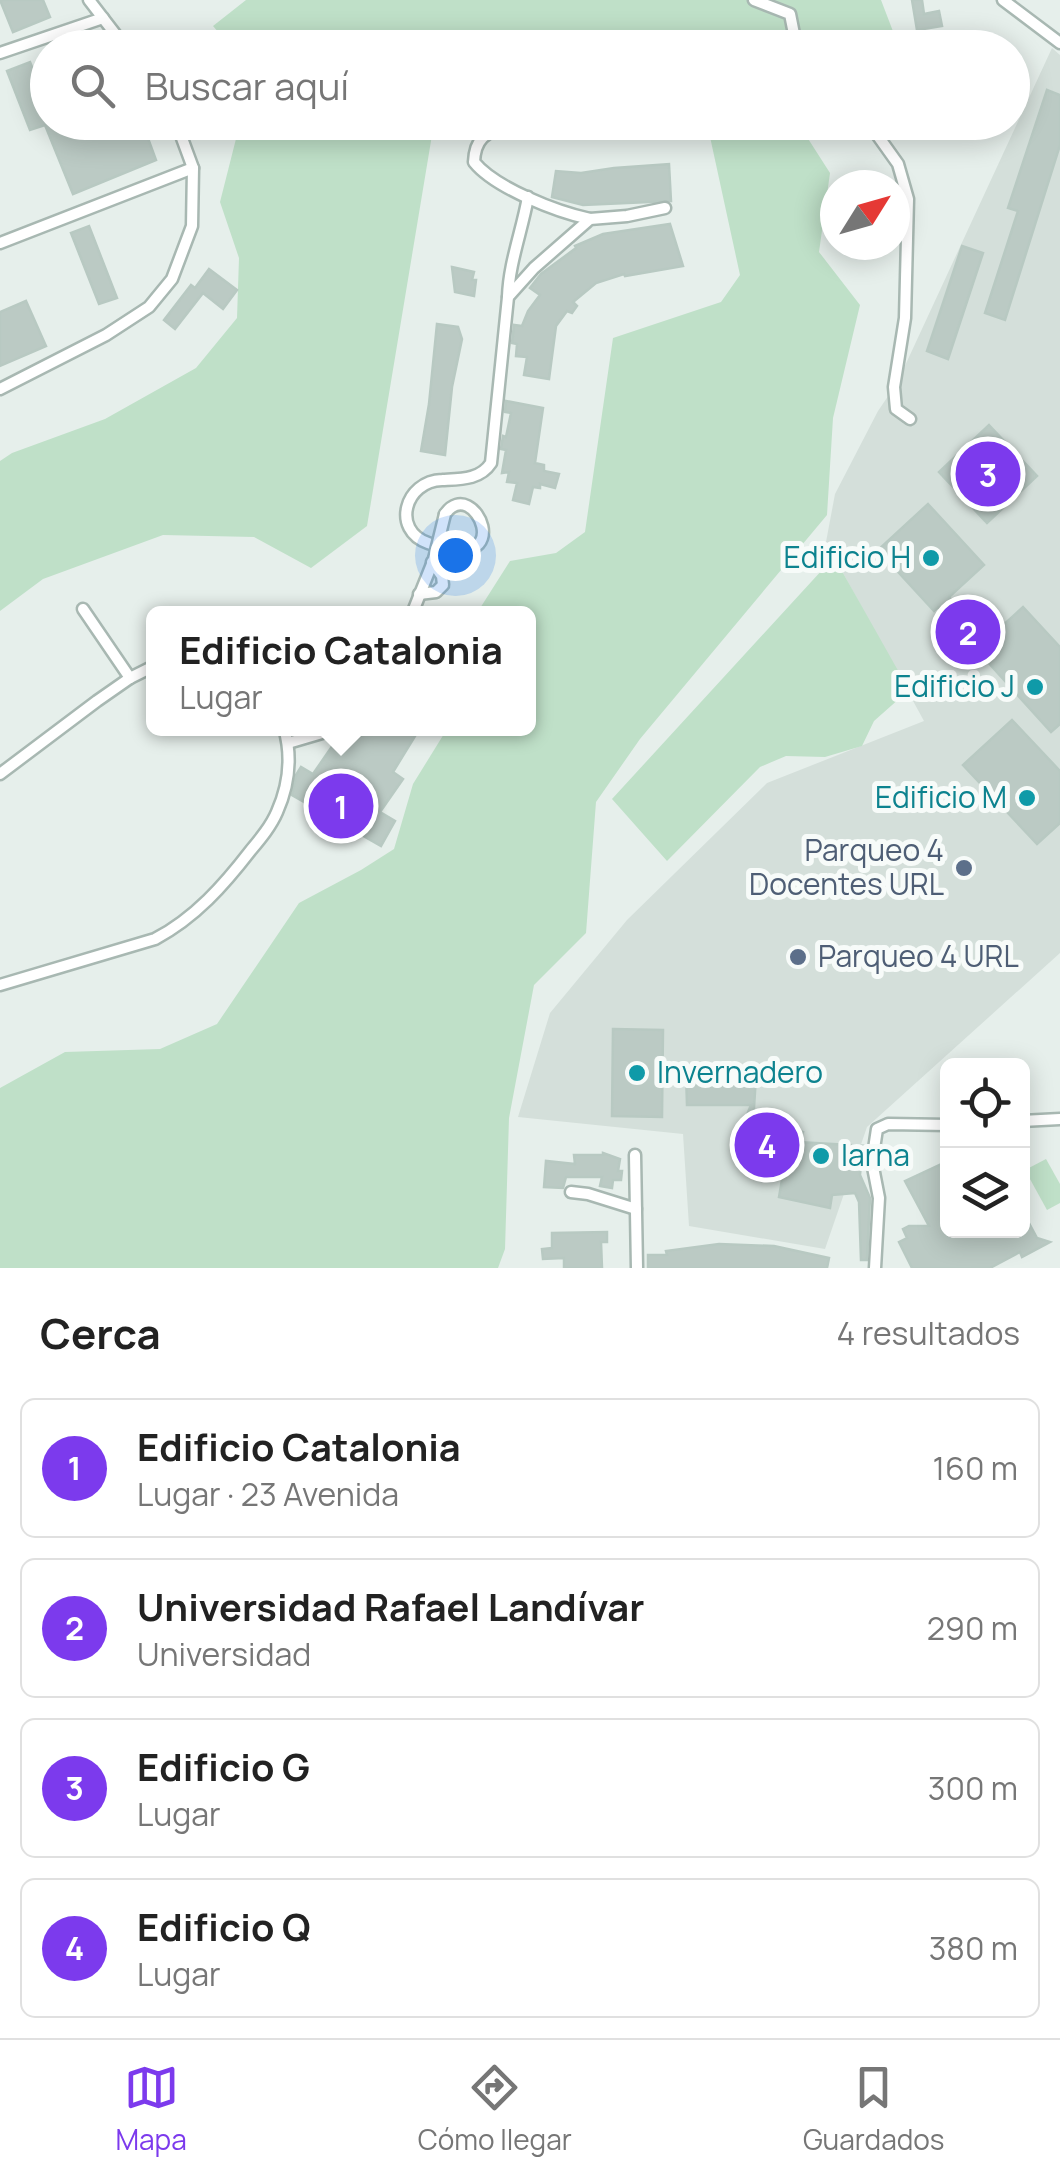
<!DOCTYPE html>
<html lang="es">
<meta charset="utf-8">
<style>
:root{--surface:#fff;--page:#f6f6f6;--text:#222;--muted:#767676;--line:#e0e0e0;--accent:#7c3aed}
body{margin:0;font-family:Manrope,sans-serif;background:var(--page);color:var(--text)}
.controls{position:absolute;right:30px;bottom:30px;display:grid;overflow:hidden;border-radius:15px;box-shadow:0 5px 25px #0003}
.controls button{width:90px;height:90px;display:grid;place-items:center;padding:0;border:0;border-bottom:2px solid var(--line);background:var(--surface);color:var(--text);font:50px sans-serif}
.compass{position:absolute;left:820px;top:170px;width:90px;height:90px;border-radius:50%;background:var(--surface);box-shadow:0 5px 25px #0003;rotate:53deg}
.you{position:absolute;left:455px;top:555px;width:35px;height:35px;margin:-25px;border:8px solid #fff;border-radius:50%;background:#1a73e8;box-shadow:0 0 0 15px #1a73e833}
.badge{display:grid;place-items:center;width:65px;height:65px;border-radius:50%;background:var(--accent);color:#fff;font-size:32px;font-weight:700}
.pin{position:absolute;translate:-50% -50%;border:5px solid #fff;box-shadow:0 2px 10px #0006}
.popup{position:absolute;left:146px;top:606px;width:390px;height:130px;box-sizing:border-box;display:grid;place-content:center;border-radius:15px;background:var(--surface);filter:drop-shadow(0 2px 8px #0005);font-size:32px;white-space:nowrap;color:var(--muted)}
.popup b{font-size:38px;color:var(--text)}
.popup::after{content:'';position:absolute;left:50%;top:100%;margin-left:-20px;border:20px solid transparent;border-top-color:var(--surface)}
.list{margin:0;padding:0;list-style:none}
h2{display:flex;justify-content:space-between;align-items:center;height:130px;margin:0;padding:0 40px;font-size:42px}
h2 small{font-size:32px;font-weight:400;color:var(--muted)}
.list li{display:grid;grid-template-columns:65px 1fr auto;gap:30px;align-items:center;box-sizing:border-box;height:140px;margin:0 20px 20px;padding:0 20px;border:2px solid var(--line);border-radius:15px}
.list b{display:block;font-size:38px;white-space:nowrap}
.list p{margin:0;font-size:32px;white-space:nowrap;color:var(--muted)}
.list em{font-size:32px;font-style:normal;color:var(--muted)}
.icon{flex:none;width:55px;height:55px;fill:none;stroke:currentColor;stroke-width:2;stroke-linecap:round;stroke-linejoin:round}
.map{position:relative;flex:none;width:1060px;height:1268px;overflow:hidden}
.search{position:absolute;background:var(--surface);box-shadow:0 5px 25px #0003;left:30px;right:30px;top:30px;height:110px;display:flex;align-items:center;gap:25px;box-sizing:border-box;padding:0 35px;border-radius:55px;color:var(--muted);font-size:38px}
.sheet{height:770px;background:var(--surface)}
nav{display:flex;justify-content:space-around;align-items:center;box-sizing:border-box;height:140px;border-top:2px solid var(--line);background:var(--surface);font-size:28px;color:var(--muted)}
nav a{display:grid;justify-items:center;gap:5px}
nav .on{color:var(--accent)}
.map>svg:first-child{display:block}
.built{fill:#d4dfda}
.green{fill:#bfe0c8}
.building{fill:#bbcac4;stroke:#b8c9c2;stroke-width:2.5}
.lines{fill:none;stroke-linecap:round;stroke-linejoin:round}
.minor-casing{stroke:#a8b8b2;stroke-width:15}
.minor{stroke:#fff;stroke-width:10}
.minor-bridge-casing{stroke:#a8b8b2;stroke-width:15;stroke-linecap:butt}
.minor-bridge{stroke:#fff;stroke-width:10}
.culture-dot{fill:#0f9aa8;stroke:#f7fbf9;stroke-width:4}
.service-dot{fill:#5c6f8a;stroke:#f7fbf9;stroke-width:4}
.labels{text-anchor:middle;stroke-width:10;stroke-linejoin:round;paint-order:stroke}
.culture-label{font-size:30px;fill:#0d838f;stroke:#f7fbf9;text-anchor:end}
.service-label{font-size:30px;fill:#4e5e75;stroke:#f7fbf9;text-anchor:end}
</style>
<div class="map">
<svg width="1060" height="1268" viewBox="0 0 1060 1268">
<rect width="100%" height="100%" fill="#e6efeb"/>
<path class="built" d="M1052,48L1060,55V953L867,1127L825,1249L689,1226L683,1134L518,1117L550,1013L627,920L767,783L924,721L826,542L835,494L878,411L897,383Z"/>
<g class="green">
<path d="M246,0H881L899,47H820L802,37L799,48H232L213,26Z"/>
<path d="M240,123H434L367,526L311,568L254,537L163,535L43,579L0,611V461L12,453L105,419L196,368L237,318L239,258L220,202Z"/>
<path d="M707,123H798L830,173L819,252L860,305L833,418L827,515L640,739L596,802L586,933L534,985L509,1118L505,1249L498,1268H0V1088L65,1052L160,1049L217,1024L299,903L361,870L394,849L413,784L447,729L528,728V614L477,613L510,561L556,553L585,532L613,338L721,302L740,275Z"/>
<path d="M834,557L909,690L874,721L862,746L825,757L786,756L760,767L667,861L612,799Z"/>
<path d="M1046,1159L1060,1184V1203L1047,1210L1025,1170Z"/>
</g>
<g class="building">
<path d="M0,0H43L50,17L13,32Z"/>
<path d="M912,0H922L924,14L939,11L942,26L917,30Z"/>
<path d="M30,62L48,106V122H88L91,130L111,122H142L156,160L73,194L45,125L30,130L7,71Z"/>
<path d="M1047,90L1060,95V145L1005,320L985,313L1018,211L1008,208Z"/>
<path d="M669,164L671,201L583,205L552,197L556,171L581,173L614,168Z"/>
<path d="M670,224L683,266L625,276L624,274L596,283L573,302L577,306L572,313L567,311L556,326L549,379L524,375L527,357L516,356L517,344L512,343L514,325L522,326L528,311L540,295L530,288L541,274L576,248L575,246L603,234Z"/>
<path d="M89,226L117,298L99,304L71,233Z"/>
<path d="M962,246L983,253L948,359L927,351Z"/>
<path d="M452,267L474,272L472,280H476L474,296L455,292Z"/>
<path d="M209,269L237,290L223,309L203,293L175,329L164,320L191,285L195,288Z"/>
<path d="M26,301L46,346L0,366V312Z"/>
<path d="M437,324L458,327L462,339L452,387L445,455L421,451L429,404Z"/>
<path d="M506,401L543,408L535,463L544,465V471L559,474L555,488L540,484V488L533,487L529,504L513,500L517,483L507,482L509,472L502,473L506,450L501,449L503,436L506,437L511,413L505,412Z"/>
<path d="M989,425L1037,476L987,523L939,472Z"/>
<path d="M928,504L984,565L949,597L988,639L1023,607L1060,647V724L1051,732L938,607L934,611L878,550Z"/>
<path d="M1012,720L1060,771V823L1037,844L963,765Z"/>
<path d="M358,728H420L393,772L403,779L380,812L395,821L381,846L292,795L296,775L301,767L313,774L333,745L342,751Z"/>
<path d="M613,1029L663,1030L662,1117L612,1116Z"/>
<path d="M724,1066V1077L756,1076L753,1124L785,1140L791,1126L803,1132L798,1142L866,1146L865,1151L862,1152L860,1175L870,1198L867,1260H861L859,1202L855,1193L832,1195L830,1208L779,1197L784,1168L735,1144L751,1105H687L686,1074L709,1073L708,1067Z"/>
<path d="M603,1153L620,1159L618,1171H622L621,1180H613L612,1188L600,1186L602,1177H566L563,1188L544,1187L546,1161L575,1164L574,1155H603Z"/>
<path d="M948,1161V1230H1022V1210L1037,1238L1050,1242L1022,1257L1020,1252L990,1268H912L899,1242L907,1238L903,1229L909,1226H929L905,1181Z"/>
<path d="M607,1232V1242H601L602,1268H564V1258L543,1259L542,1249L552,1248V1233Z"/>
<path d="M719,1244L774,1246L829,1258L827,1268H648V1255H667L666,1251Z"/>
</g>
<g class="lines">
<defs>
<g id="minor">
<path d="M89,0L126,48"/>
<path d="M754,0L790,14L796,44L801,48"/>
<path d="M1003,0L1060,43"/>
<path d="M0,53L103,18"/>
<path d="M868,122L898,164L908,199L905,318L894,387L896,409L910,419"/>
<path d="M507,126C485,132 475,139 474,162C495,188 557,212 590,219"/>
<path d="M0,243L193,168"/>
<path d="M508,297C509,263 522,231 528,197"/>
<path d="M0,389L106,335L149,307L172,279L192,226L193,168L176,122"/>
<path d="M445,514C474,473 521,578 428,543C391,530 405,481 442,480C460,479 480,480 491,463L508,297L534,268L590,219L627,216L665,208"/>
<path d="M419,594L436,592L443,585L442,576L432,562"/>
<path d="M83,609L130,678"/>
<path d="M412,614L434,559"/>
<path d="M288,743L339,728"/>
<path d="M0,774L97,701L130,678L154,666"/>
<path d="M0,985L155,939C195,918 224,885 251,850C261,838 271,826 277,812C289,785 292,756 284,728"/>
<path d="M1022,1121L1060,1119"/>
<path d="M635,1155L637,1268"/>
<path d="M571,1192L588,1194L636,1209"/>
<path d="M875,1268L879,1198L872,1162L877,1129L888,1124L948,1125"/>
</g>
</defs>
<use href="#minor" class="minor-casing"/>
<use href="#minor" class="minor"/>
<defs>
<path id="minor-bridge" d="M434,559L445,514"/>
</defs>
<use href="#minor-bridge" class="minor-bridge-casing"/>
<use href="#minor-bridge" class="minor-bridge"/>
</g>
<g class="culture-dot">
<circle cx="931" cy="558" r="10"/>
<circle cx="1035" cy="687" r="10"/>
<circle cx="1027" cy="798" r="10"/>
<circle cx="637" cy="1073" r="10"/>
<circle cx="821" cy="1156" r="10"/>
</g>
<g class="service-dot">
<circle cx="964" cy="868" r="10"/>
<circle cx="798" cy="957" r="10"/>
</g>
<g class="labels">
<g class="culture-label">
<text x="911" y="568">Edificio H</text>
<text x="1015" y="697">Edificio J</text>
<text x="1007" y="808">Edificio M</text>
<text x="657" y="1083" text-anchor="start">Invernadero</text>
<text x="841" y="1166" text-anchor="start">Iarna</text>
</g>
<g class="service-label">
<text x="944" y="861">Parqueo 4<tspan x="944" dy="34">Docentes URL</tspan></text>
<text x="818" y="967" text-anchor="start">Parqueo 4 URL</text>
</g>
</g>
</svg>
<div class="controls">
<button><svg class="icon" aria-label="locate" viewBox="0 0 24 24"><circle cx="12" cy="12" r="6"/><path d="M12 2v4M12 18v4M2 12h4M18 12h4"/></svg></button>
<button><svg class="icon" aria-label="layers" viewBox="0 0 24 24"><path d="M12 4l9 5-9 5-9-5zM3 14l9 5 9-5"/></svg></button>
</div>
<svg class="compass" viewBox="-18 -18 36 36"><path d="M0-13l5 13h-10z" fill="#e53935"/><path d="M0 13l5-13h-10z" fill="#767676"/></svg>
<div class="you"></div>
<div class="pin badge" style="left:341px;top:806px">1</div>
<div class="popup"><b>Edificio Catalonia</b>Lugar</div>
<div class="pin badge" style="left:968px;top:632px">2</div>
<div class="pin badge" style="left:988px;top:474px">3</div>
<div class="pin badge" style="left:767px;top:1145px">4</div>
<div class="search"><svg class="icon" aria-label="search" viewBox="0 0 24 24"><circle cx="10" cy="10" r="6"/><path d="M15 15l6 6"/></svg>Buscar aquí</div>
</div>
<section class="sheet">
<h2>Cerca<small>4 resultados</small></h2>
<ul class="list">
<li><span class="badge">1</span><div><b>Edificio Catalonia</b><p>Lugar · 23 Avenida</p></div><em>160 m</em></li>
<li><span class="badge">2</span><div><b>Universidad Rafael Landívar</b><p>Universidad</p></div><em>290 m</em></li>
<li><span class="badge">3</span><div><b>Edificio G</b><p>Lugar</p></div><em>300 m</em></li>
<li><span class="badge">4</span><div><b>Edificio Q</b><p>Lugar</p></div><em>380 m</em></li>
</ul>
</section>
<nav>
<a class="on"><svg class="icon" aria-label="map" viewBox="0 0 24 24"><path d="M3 6l6-2 6 2 6-2v14l-6 2-6-2-6 2zM9 4v14M15 6v14"/></svg>Mapa</a>
<a><svg class="icon" aria-label="directions" viewBox="0 0 24 24"><path d="M12 3l9 9-9 9-9-9zM9 14v-3h6M13 9l2 2-2 2"/></svg>Cómo llegar</a>
<a><svg class="icon" aria-label="saved" viewBox="0 0 24 24"><path d="M7 4h10v16l-5-4-5 4z"/></svg>Guardados</a>
</nav>
